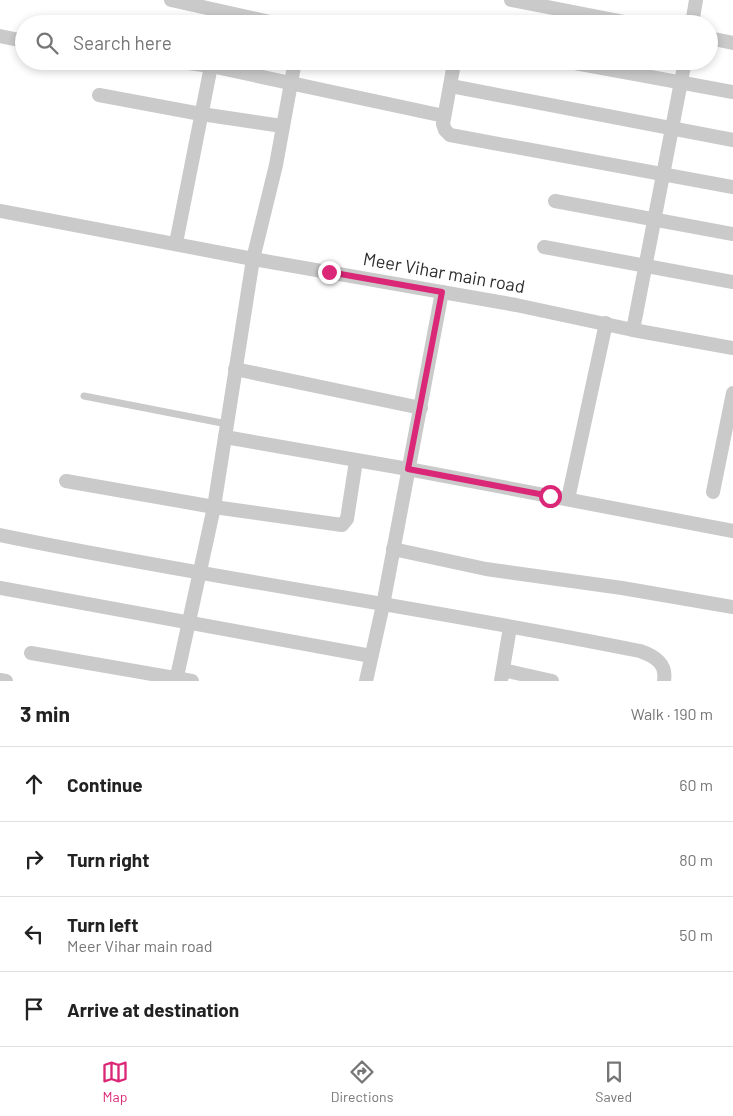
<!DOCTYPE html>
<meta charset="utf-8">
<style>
:root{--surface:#fff;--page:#f2f2f2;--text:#222;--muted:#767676;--line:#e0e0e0;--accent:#db2777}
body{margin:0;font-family:Barlow,sans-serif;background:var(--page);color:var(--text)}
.stop{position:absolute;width:15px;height:15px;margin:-11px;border:4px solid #db2777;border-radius:50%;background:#fff}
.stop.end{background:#db2777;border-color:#fff;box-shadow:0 1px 5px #0008}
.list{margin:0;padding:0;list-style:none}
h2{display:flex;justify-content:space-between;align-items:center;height:65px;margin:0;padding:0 20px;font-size:21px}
h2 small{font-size:16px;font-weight:400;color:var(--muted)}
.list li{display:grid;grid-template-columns:32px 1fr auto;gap:15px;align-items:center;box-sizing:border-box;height:75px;padding:0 20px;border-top:1px solid var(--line)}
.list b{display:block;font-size:19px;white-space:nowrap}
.list p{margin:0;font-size:16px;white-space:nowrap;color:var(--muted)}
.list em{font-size:16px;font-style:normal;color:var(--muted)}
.icon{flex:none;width:28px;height:28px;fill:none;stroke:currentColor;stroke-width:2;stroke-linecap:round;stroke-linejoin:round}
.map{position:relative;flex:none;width:733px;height:681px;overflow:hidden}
.search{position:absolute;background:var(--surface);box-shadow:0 2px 8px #0003;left:15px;right:15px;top:15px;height:55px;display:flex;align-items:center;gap:12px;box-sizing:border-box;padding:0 18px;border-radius:28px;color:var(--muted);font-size:19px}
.sheet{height:365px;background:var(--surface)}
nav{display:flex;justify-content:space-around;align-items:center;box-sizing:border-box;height:70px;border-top:1px solid var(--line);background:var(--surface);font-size:14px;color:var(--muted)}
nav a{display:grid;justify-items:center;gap:2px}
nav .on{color:var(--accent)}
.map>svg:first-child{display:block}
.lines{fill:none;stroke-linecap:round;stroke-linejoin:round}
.lane{stroke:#cacaca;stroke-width:7}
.street{stroke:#cacaca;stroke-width:14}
.route{stroke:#db2777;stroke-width:6}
.labels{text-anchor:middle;stroke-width:5;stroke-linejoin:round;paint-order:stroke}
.street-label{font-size:18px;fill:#2d2d2d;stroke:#fff}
</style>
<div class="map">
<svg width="733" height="681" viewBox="0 0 733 681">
<rect width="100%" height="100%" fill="#fff"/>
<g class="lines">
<path class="lane" d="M84,396L227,424"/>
<g class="street">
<path d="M171,0L279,24"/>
<path d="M511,0L635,24"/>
<path d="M692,24L696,0"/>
<path d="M0,36L24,41"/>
<path d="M709,38L733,43"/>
<path d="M173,61L211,66L444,116"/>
<path d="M447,61L453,64V69L443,124L445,130L450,135L733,187"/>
<path d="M564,61L733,92"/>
<path d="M451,86L733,140"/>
<path d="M99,95L201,114L282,126"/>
<path d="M555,201L733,234"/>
<path d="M0,211L253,259L516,305L633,330L733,348"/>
<path d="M176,243L212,61"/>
<path d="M544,247L733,282"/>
<path d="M633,330L685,61"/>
<path d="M235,369L421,408"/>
<path d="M225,437L408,469L733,531"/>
<path d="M66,481L214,507L342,525L347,519L356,461"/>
<path d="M713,492L733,393"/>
<path d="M568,499L606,323"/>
<path d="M0,535C213,579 428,608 640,651C655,656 667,664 664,681"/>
<path d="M393,549L486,569L622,588L733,607"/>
<path d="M0,588L371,656"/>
<path d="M31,653L192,681"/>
<path d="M503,670L552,681"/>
<path d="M0,680L6,681"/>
<path d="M176,681L214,507L253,259L276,165L295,61"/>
<path d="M366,681L383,605L442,292"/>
<path d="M501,681L510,627"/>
</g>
</g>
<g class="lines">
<path class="route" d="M329,272L442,292L408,469L550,496"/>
</g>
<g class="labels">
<g class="street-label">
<text transform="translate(444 273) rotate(10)" y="6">Meer Vihar main road</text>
</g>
</g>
</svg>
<div class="stop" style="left:550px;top:496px"></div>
<div class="stop end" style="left:329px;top:272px"></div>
<div class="search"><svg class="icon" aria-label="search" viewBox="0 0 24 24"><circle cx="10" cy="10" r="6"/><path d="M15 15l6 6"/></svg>Search here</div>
</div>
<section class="sheet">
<h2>3 min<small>Walk · 190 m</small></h2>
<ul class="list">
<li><svg class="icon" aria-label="ahead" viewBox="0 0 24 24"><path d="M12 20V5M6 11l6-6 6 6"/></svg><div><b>Continue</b></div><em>60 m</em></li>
<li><svg class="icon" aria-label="right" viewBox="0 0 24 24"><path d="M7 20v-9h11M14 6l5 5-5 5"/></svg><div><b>Turn right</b></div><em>80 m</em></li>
<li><svg class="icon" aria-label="left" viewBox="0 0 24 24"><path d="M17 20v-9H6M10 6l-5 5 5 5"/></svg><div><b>Turn left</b><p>Meer Vihar main road</p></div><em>50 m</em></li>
<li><svg class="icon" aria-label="arrive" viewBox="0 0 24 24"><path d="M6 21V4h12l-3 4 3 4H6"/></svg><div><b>Arrive at destination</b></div></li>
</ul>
</section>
<nav>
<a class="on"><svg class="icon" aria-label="map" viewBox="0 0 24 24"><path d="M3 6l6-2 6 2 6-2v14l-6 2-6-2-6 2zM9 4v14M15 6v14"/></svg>Map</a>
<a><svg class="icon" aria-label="directions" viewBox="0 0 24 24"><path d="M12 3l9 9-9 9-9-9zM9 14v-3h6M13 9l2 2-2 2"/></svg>Directions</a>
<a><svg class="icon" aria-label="saved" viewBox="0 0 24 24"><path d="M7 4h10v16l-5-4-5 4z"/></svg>Saved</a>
</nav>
